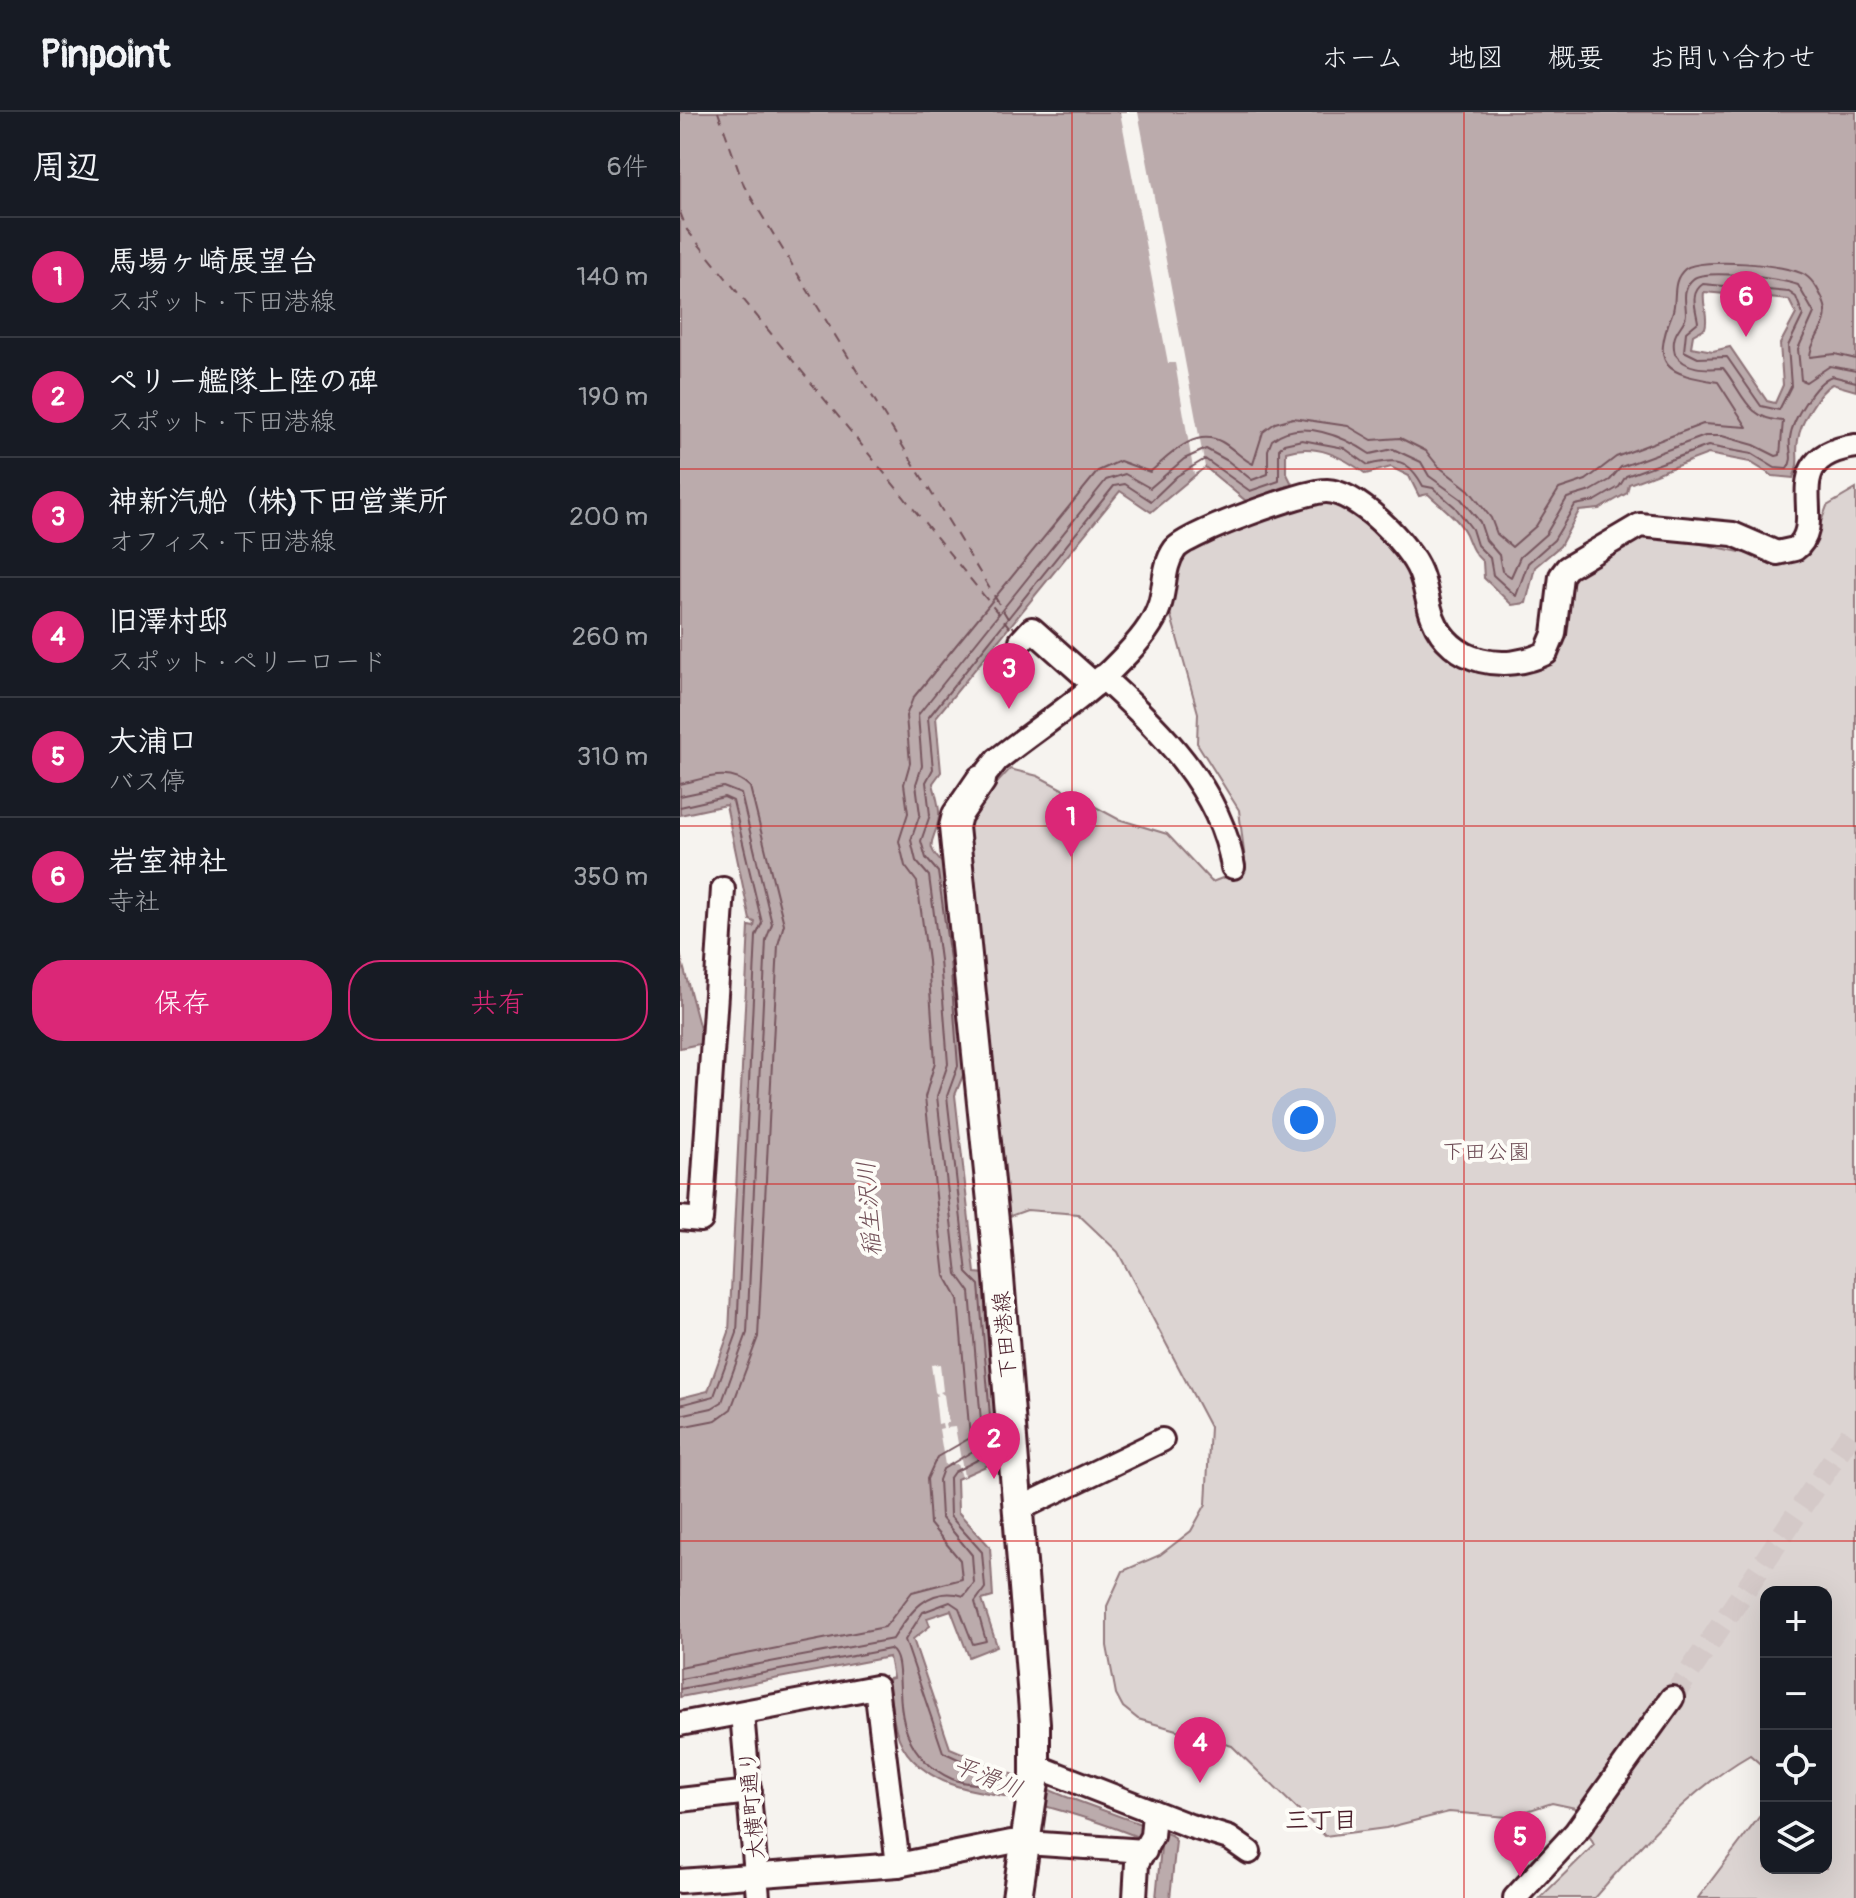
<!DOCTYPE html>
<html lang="ja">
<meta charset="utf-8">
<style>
:root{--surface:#171b24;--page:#242831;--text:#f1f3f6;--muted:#9ea1a6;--line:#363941;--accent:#db2777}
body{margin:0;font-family:Pangolin,"Klee One",sans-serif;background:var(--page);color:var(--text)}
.controls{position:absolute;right:24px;bottom:24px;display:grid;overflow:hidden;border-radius:16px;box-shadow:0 8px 32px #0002}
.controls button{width:72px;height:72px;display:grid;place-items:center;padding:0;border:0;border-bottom:2px solid var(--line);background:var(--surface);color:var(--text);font:40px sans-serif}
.you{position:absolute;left:624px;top:1008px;width:28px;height:28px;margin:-20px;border:6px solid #fff;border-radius:50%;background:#1a73e8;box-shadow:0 0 0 12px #1a73e833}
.badge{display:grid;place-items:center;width:52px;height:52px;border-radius:50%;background:var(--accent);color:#fff;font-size:26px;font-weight:700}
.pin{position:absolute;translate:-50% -66px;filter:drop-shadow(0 2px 4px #0008)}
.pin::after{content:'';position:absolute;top:42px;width:28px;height:24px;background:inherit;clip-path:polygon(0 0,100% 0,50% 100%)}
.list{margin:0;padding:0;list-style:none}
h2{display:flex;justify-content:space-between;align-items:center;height:104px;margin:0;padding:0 32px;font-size:34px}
h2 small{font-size:26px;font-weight:400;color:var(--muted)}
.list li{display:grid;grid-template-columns:52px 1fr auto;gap:24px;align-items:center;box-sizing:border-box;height:120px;padding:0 32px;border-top:2px solid var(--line)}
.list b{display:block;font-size:30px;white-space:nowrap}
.list p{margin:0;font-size:26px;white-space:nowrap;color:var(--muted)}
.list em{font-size:26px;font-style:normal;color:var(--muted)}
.actions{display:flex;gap:16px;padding:24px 32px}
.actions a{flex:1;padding:18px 0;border:2px solid var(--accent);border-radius:32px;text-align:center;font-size:28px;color:var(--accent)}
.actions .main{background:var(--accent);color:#fff}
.icon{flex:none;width:44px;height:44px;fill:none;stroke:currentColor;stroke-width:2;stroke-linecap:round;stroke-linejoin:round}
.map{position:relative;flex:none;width:1176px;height:1786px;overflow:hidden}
header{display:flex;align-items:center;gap:48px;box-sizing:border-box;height:112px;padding:0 40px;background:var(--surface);border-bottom:2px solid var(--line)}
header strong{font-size:38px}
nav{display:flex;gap:44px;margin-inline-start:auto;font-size:28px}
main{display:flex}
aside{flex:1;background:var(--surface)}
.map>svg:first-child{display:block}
.green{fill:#dcd4d2;stroke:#937a7e;stroke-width:2}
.water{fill:#bbabac;stroke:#8e7378;stroke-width:2;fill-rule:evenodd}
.pier{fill:#f6f3ef}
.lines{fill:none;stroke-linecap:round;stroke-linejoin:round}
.shore{stroke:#77575f;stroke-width:2}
.ferry{stroke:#725058;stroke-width:2;stroke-dasharray:10 8;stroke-linecap:butt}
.minor-tunnel{stroke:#d4c9c8;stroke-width:22;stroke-dasharray:22 11;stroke-linecap:butt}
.minor-casing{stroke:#4a1f2b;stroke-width:28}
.major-casing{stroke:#4a1f2b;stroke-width:34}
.minor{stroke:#fdfcf7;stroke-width:22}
.major{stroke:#fdfcf7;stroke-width:28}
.grid{fill:none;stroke:#d62828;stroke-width:2;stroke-opacity:0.55}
.labels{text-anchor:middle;stroke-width:8;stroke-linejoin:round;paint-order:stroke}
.park-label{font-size:22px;fill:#6e4c55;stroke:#fdfcf7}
.street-label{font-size:22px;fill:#4a1f2b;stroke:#fdfcf7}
.water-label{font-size:24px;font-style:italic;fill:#725058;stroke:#fdfcf7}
.neighbourhood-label{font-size:24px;font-weight:bold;fill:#4a1f2b;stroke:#fdfcf7}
</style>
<header>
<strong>Pinpoint</strong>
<nav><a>ホーム</a><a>地図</a><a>概要</a><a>お問い合わせ</a></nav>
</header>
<main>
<aside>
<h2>周辺<small>6件</small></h2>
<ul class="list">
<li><span class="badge">1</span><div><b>馬場ヶ崎展望台</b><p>スポット · 下田港線</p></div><em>140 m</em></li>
<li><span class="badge">2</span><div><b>ペリー艦隊上陸の碑</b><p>スポット · 下田港線</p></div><em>190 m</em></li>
<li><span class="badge">3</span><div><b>神新汽船（株)下田営業所</b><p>オフィス · 下田港線</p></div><em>200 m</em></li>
<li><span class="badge">4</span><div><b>旧澤村邸</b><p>スポット · ペリーロード</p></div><em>260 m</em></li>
<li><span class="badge">5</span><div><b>大浦口</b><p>バス停</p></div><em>310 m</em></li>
<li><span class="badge">6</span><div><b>岩室神社</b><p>寺社</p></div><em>350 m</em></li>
</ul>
<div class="actions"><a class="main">保存</a><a>共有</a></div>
</aside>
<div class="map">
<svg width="1176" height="1786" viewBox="0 0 1176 1786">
<rect width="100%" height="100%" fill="#f6f3ef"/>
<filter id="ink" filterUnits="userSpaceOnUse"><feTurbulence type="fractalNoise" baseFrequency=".0125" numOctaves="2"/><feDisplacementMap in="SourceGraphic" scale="16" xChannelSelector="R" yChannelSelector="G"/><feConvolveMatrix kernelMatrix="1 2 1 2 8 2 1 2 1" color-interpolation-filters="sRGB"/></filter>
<g filter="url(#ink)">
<path class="green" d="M1176,377V1786H1018L1086,1696V1756H1146V1480H1086V1657L1070,1643C1009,1678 960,1734 914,1786H860L914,1733L895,1696L872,1691L828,1705L769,1700L706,1716L645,1724L552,1634L458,1607L443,1595L436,1582L427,1534V1494L443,1459L480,1443L511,1419L526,1392L530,1315L438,1140L398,1102L347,1098L319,1108L281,710L330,657L358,664L438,707L487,722L532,770L566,757L559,698L517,631L518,601L488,493L498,452L523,429L637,387L666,393L712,439L727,460L740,498L782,550L806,561L845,557L869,544L892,462L929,445L957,423L1003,428L1102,449L1134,429L1147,394Z"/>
<g class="water">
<path d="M0,0H1176V279L1152,272C1139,279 1120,311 1118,328C1115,344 1121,348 1113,366L1093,364L1070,350L1028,342L949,372L947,381L919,397L899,399L880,434L855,455L846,491L832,493L804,466L803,450C792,440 791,434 786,422C778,406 761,394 748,382L739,384L729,364L711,355L686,362C662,344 636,331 606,340V360L612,372L566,389L525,355L471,400L440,379L256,605L261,660L253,671C255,681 260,694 259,704C256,732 240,729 266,755L286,956L275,983L295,1161L306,1162L322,1347L277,1367L278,1400L310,1435L313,1485L302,1488L317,1534L289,1545L271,1498L247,1506L250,1514L233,1527L270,1636L384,1684L491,1723L496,1729L490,1786H476L481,1735C438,1715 392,1701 346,1689C303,1677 267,1682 233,1648C212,1628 212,1594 208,1567L213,1566L209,1545L0,1585V1286L28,1279L49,1220L69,814L74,815L75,810L70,808L46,693L0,703ZM1024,180L1109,188L1116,202L1100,232L1103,273L1095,291L1087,289L1050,235L1033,239L1011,235L1013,223L1025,216C1029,205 1022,193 1024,180Z"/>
<path d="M0,842L20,917H25L29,930L0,936Z"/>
</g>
<g class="pier">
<path d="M440,0H458L525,355L514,362L495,251H488Z"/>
<path d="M260,1252L263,1279L260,1280L264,1283L268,1311H265L266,1316L275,1315L284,1364L281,1365L277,1352L265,1353L259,1317L263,1316L262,1311L258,1312L255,1284L258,1283L255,1280L251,1253Z"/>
</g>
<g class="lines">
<g class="shore">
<path d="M1023,172L1109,180L1116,185L1123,203L1108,234L1111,274L1099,298L1081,294L1047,245L1018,246L1004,239L1006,220L1018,210C1016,197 1009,181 1023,172Z"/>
<path d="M0,672C24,667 50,655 70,675L104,812L98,833L78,1225L51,1297L36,1308L0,1315"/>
<path d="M0,684L43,675L61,682L92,812L86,828L67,1221L42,1290L32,1296L0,1303"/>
<path d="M0,695L44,685L53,689L82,811L76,824L57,1221L34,1284L0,1293"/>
<path d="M0,1555L205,1515L232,1480L282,1467L280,1448L250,1412L247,1367L257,1345L290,1326L278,1187L265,1164L245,985L255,950L248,849L237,770L225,754L219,729L228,701L224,672L230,651L226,604L233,586L418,359L440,349L470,360C489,344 514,315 542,330C553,336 562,347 573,352L583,320L595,311L613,306L668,314L692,328L720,326L746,339L758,354L789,378L811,406L817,422L832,435L856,414L879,377L906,368L936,345L1023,312L1067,315L1038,270C988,262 970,256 992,202C998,187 990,170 1005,157C1021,145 1108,152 1125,163C1134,169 1142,183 1145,194C1150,214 1130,227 1130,245L1155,242L1176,247"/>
<path d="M0,1567L213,1527C229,1501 248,1473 284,1484L294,1471L292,1443L261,1405L259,1368L263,1357L303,1333L290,1180L277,1162L257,984L268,952L260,848L249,764L236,749L231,728L240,702L236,672L242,654L238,603L426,368L445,362L470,376L504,347L526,337L548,349L572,368L588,362V338L592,328C620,305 665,325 690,342L713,337L741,350L749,364L781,387L800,410L806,428L819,443L822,459L831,465L840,445L866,422L887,386L911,379L930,368L941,355L1025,324H1042L1074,333L1096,344L1100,343L1103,309C1066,307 1064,282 1043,256C1025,257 1006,258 995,242C989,219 1006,214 1006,202C1006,190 1001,177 1013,167C1025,156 1103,167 1118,173L1134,201L1118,237L1121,268L1126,270L1150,254L1176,259"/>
<path d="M0,1577L210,1537C234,1552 195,1631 272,1667C285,1673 306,1672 321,1675L325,1673L323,1668L263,1640L225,1528L243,1500L270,1490L279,1496L293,1532L306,1529L295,1490L305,1476L302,1440L270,1404L269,1367L274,1360L313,1340L299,1173L287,1161L267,984L278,954L270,847L258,760L246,746L241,729L250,703L246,670L253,657L248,606L434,374L445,372L471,389L497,364L525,347L570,379L599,369V337L604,332L622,328L664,336L688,353C716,346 728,346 743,374L753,376L775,395L792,417L797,433L810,446L813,463L836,484L848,451L874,428L895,393L915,389L939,375L946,364L1028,334L1072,342L1095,356L1107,357C1115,346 1108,338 1110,326C1112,308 1135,270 1152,264L1176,270"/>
</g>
<g class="ferry">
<path d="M38,0L64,74L335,518"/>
<path d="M0,100L7,118L335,522"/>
</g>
<path class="minor-tunnel" d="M992,1586L1176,1314"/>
<defs>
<g id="minor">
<path d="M341,529L352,517L415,573"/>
<path d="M422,565C478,615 541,677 553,755"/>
<path d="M301,668L317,648C358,615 404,587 440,549C454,535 473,513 479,495C486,476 482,455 495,437C506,422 627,378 647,379C677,380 729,432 740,460C746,474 747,491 753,506C771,552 825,561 866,541L874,522L881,464L887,456L960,413L1053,422L1097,441L1115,437C1151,411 1092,345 1176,334"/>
<path d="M0,1106L21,1108L43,777"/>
<path d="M339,1397L482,1328"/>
<path d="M62,1601L78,1786"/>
<path d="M0,1612L196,1575L218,1753"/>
<path d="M356,1654L510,1714L549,1726L569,1740"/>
<path d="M0,1688L70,1680"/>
<path d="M0,1769L218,1753L331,1730L465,1739"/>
<path d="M455,1786L457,1751L472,1724L474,1701"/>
<path d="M835,1786L896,1720L992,1586"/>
</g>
<path id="major" d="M301,668L277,703L274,715L316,1129L355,1611V1664L337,1786"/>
</defs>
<use href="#minor" class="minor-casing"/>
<use href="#major" class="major-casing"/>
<use href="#minor" class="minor"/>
<use href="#major" class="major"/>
</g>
</g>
<path class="grid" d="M392,0V1786M784,0V1786M0,357H1176M0,714H1176M0,1072H1176M0,1429H1176"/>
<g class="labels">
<g class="park-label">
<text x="806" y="1047">下田公園</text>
</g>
<g class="street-label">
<text transform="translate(324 1223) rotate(-95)" y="8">下田港線</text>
<text transform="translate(71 1693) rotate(-95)" y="8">大横町通り</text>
</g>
<g class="water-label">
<text transform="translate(189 1097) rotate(-94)" y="8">稲生沢川</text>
<text transform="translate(308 1665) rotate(22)" y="8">平滑川</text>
</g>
<g class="neighbourhood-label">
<text x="641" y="1716">三丁目</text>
</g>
</g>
</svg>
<div class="controls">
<button>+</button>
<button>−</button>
<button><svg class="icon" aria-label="locate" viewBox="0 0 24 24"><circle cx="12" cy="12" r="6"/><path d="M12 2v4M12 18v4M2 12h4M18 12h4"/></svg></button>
<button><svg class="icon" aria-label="layers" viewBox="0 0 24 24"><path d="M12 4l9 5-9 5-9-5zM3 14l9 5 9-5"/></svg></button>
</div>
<div class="you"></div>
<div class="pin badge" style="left:391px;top:745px">1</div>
<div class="pin badge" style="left:314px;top:1367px">2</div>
<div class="pin badge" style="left:329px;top:597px">3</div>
<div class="pin badge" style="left:520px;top:1671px">4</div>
<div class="pin badge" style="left:840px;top:1765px">5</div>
<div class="pin badge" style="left:1066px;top:225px">6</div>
</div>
</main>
